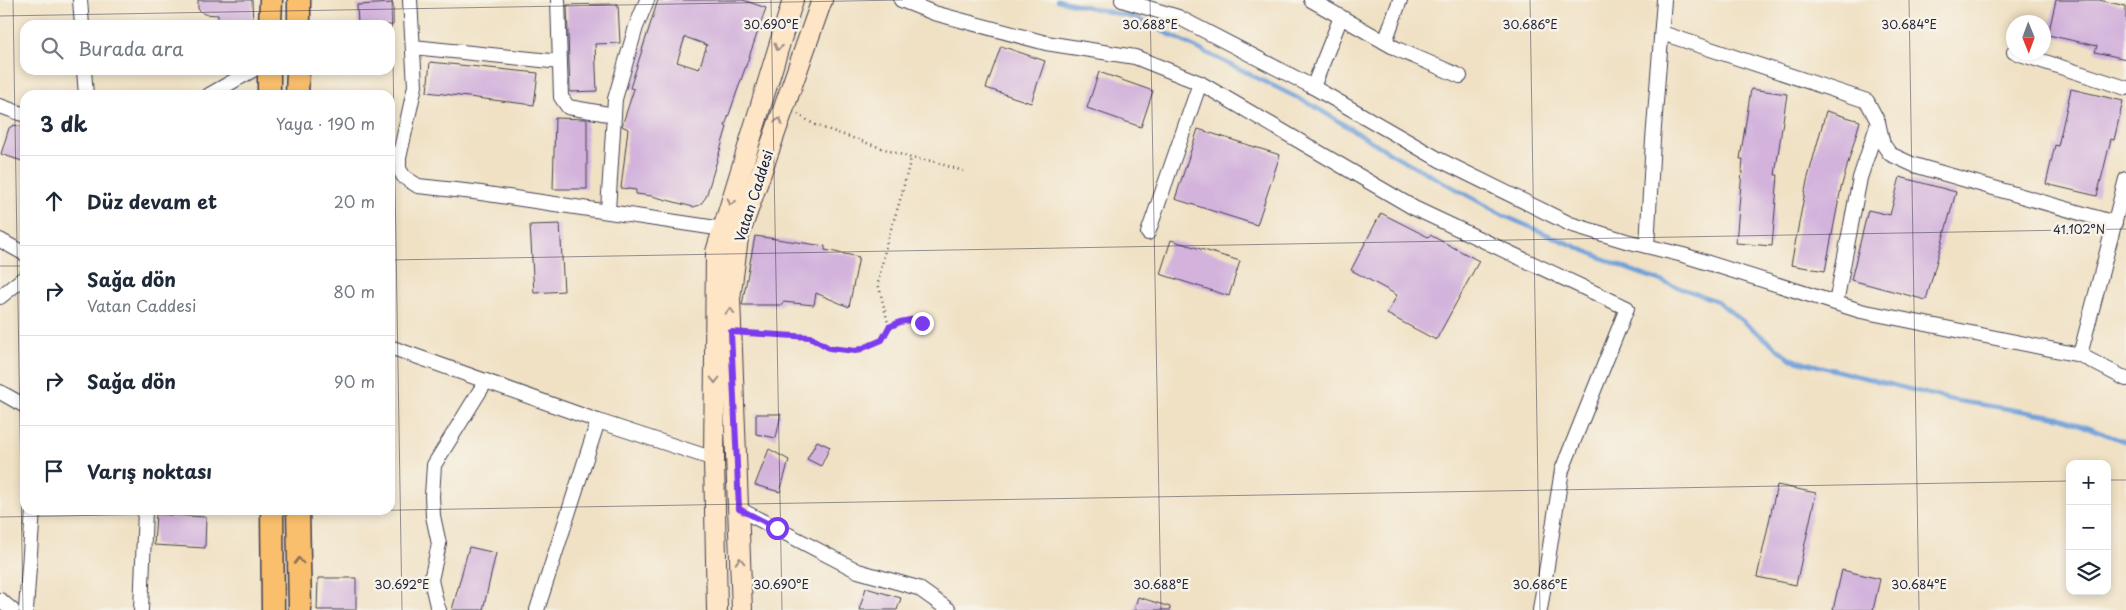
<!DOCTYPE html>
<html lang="tr">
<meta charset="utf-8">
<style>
:root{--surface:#fff;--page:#f2f2f3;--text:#1f2937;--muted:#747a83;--line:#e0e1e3}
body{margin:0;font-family:"Playpen Sans",sans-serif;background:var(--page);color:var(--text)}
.controls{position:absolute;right:15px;bottom:15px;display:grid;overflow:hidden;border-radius:10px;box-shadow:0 2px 8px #0003}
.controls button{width:45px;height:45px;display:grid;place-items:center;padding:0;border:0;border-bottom:1px solid var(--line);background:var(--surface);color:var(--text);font:25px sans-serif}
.compass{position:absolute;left:2006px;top:15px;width:45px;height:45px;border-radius:50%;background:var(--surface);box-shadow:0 2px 8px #0003;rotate:179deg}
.stop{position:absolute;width:15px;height:15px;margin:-11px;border:4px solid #7c3aed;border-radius:50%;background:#fff}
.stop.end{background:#7c3aed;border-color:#fff;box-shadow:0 1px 5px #0008}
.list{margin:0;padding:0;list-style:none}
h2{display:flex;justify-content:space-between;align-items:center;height:65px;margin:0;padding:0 20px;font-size:21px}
h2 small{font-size:16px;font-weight:400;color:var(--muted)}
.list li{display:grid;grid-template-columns:32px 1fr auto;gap:15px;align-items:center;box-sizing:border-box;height:90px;padding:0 20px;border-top:1px solid var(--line)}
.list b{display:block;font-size:19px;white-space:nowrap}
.list p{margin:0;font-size:16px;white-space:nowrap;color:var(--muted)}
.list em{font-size:16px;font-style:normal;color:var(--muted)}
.icon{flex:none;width:28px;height:28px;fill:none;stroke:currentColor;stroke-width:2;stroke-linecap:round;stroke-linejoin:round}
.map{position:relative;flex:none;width:2126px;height:610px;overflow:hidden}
.search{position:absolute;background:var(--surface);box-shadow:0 2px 8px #0003;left:20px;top:20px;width:375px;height:55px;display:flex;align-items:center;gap:12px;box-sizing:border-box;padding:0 18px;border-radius:15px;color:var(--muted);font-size:19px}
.panel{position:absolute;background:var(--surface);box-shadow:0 2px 8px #0003;left:20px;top:90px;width:375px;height:425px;border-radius:15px}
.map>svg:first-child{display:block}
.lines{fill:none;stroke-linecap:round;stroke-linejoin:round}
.stream{stroke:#6e9fd8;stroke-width:4.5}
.building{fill:#d3b3dc;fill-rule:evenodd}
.minor-casing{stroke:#413f50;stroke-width:16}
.secondary-casing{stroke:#413f50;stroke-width:22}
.primary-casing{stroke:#413f50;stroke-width:25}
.path{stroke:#413f50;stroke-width:2.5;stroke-dasharray:1 4;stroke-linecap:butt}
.minor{stroke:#fff;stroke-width:14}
.secondary{stroke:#fde5c5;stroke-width:20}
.primary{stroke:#f9bf6d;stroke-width:22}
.oneway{stroke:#9a8d87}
.oneway2{stroke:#8e7054}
.route{stroke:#7c3aed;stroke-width:6}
.ticks{fill:none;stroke:#22223b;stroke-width:1;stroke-opacity:0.45}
.labels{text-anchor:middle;stroke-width:5;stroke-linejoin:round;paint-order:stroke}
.street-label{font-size:14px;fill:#22223b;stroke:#f7f3e8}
.ticks-label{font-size:12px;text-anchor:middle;fill:#22223b;stroke:#f7f3e8;stroke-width:5;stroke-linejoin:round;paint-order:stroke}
</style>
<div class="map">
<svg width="2126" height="610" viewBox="0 0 2126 610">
<rect width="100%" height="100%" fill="#f7f3e8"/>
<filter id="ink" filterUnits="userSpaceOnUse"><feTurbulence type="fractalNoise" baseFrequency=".02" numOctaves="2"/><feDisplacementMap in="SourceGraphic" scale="10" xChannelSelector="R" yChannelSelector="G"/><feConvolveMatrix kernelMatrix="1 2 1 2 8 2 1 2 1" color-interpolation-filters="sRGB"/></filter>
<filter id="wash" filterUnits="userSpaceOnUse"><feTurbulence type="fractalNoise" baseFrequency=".0096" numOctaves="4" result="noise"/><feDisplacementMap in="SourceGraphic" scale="20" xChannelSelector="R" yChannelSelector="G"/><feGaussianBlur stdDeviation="1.12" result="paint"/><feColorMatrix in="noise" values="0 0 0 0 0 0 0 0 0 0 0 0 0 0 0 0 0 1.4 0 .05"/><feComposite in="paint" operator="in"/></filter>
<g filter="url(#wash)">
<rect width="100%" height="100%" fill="#f0e1c4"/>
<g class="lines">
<path class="stream" d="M1057,0L1136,18L1312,105L1394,155L1507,217L1630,270L1717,301L1791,359L1952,400L2059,417L2126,442"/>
</g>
<g id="blocks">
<g class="building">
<path d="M198,0H252L253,25H218V15L204,14L198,9Z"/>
<path d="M658,0H743L766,8L725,126L727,127L706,197L700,205L693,207L652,196L636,194V190L621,188L628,129L622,126L634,89L630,88ZM685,37L707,45L699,69L677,62Z"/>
<path d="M2056,0H2099L2126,6V59L2095,52L2097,46L2048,35Z"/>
<path d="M393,3V25H358L357,5Z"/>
<path d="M618,4L620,43L595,44L597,91L570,92L567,5Z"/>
<path d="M1001,46L1045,61L1031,103L986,88Z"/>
<path d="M430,62L538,73L534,105L427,92Z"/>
<path d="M1099,72L1153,91L1141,127L1087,108Z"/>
<path d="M1751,89L1787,94L1775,175H1778L1772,246L1736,243L1743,159H1740Z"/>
<path d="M2071,89L2123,101L2114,140L2111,139L2097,196L2046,184L2055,145L2058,146Z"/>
<path d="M1826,111L1860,121L1841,188L1825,271L1791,265L1807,181Z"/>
<path d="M555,118L587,119V189H553Z"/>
<path d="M14,125L25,128V162L1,154L9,128Z"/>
<path d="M1198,129L1280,155L1257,225L1175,199Z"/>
<path d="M1900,177L1956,192L1926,300L1851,280L1868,210L1890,215Z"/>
<path d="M1381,213L1428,237L1430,235L1479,261L1436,340L1387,314L1397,295L1351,270Z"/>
<path d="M560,224L564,291L534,293L530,225Z"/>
<path d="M755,236L825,246V250L859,257L849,307L816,293L814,305L783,302L782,305H742Z"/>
<path d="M1171,240L1240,261L1229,296L1160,274Z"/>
<path d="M756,414H781L776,438L756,434Z"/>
<path d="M817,441L830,447L821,466L807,459Z"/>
<path d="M769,449L789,460L780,492L755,485Z"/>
<path d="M1777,485L1816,493L1796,585L1757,577Z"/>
<path d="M156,514L206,517L205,548L154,545Z"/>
<path d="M469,547L496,553L483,610H452Z"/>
<path d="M1842,570L1880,579L1873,610H1833Z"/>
<path d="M318,578H356V610H317Z"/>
<path d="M866,588L901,598L897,610H859Z"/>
<path d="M1138,597L1170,607V610H1134Z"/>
</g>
</g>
</g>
<g filter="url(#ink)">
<use href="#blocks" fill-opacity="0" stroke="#413f50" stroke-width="1"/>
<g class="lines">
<defs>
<g id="minor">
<path d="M80,0L82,25"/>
<path d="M410,0L415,86L399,158V169L404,177L418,186L474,192L723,229"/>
<path d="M558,0L561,97L568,107L614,115"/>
<path d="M901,0L934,13L1046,43L1135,57L1200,83L1414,208L1627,308L1562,470L1540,610"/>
<path d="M1122,0L1178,17L1313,87L1440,160L1570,224L1626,241L1683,255L1861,311L2080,355L2126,379"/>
<path d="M1311,0L1397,49L1460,76"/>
<path d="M1662,33L1867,101L1878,122L1883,144L1890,154L1914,165L2115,223"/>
<path d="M1385,42L1400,0"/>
<path d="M413,47L560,62"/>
<path d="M2014,52L2126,88"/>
<path d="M84,70L86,95"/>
<path d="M1313,87L1341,17"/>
<path d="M209,95L253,70"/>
<path d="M0,106L25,115"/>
<path d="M608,210L615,99L636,27L647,0"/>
<path d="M1148,233L1200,83"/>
<path d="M0,240L25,254"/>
<path d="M1647,246L1653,140L1664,0"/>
<path d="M0,297L25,277"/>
<path d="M1836,303L1860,178L1878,123"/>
<path d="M390,347L598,421L714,459"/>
<path d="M2080,355L2126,179"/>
<path d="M0,392L25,406"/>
<path d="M739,509L858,571L918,588L949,610"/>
<path d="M0,600L12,610"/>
<path d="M26,610L33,510"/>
<path d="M141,610L145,510"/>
<path d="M439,610L437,606L431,580L439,544L433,516L432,496L434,465L486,381"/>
<path d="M537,610L598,421"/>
</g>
<g id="secondary">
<path d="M717,610L714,459L716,252L793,0"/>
<path d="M742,610L730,299L738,238L822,0"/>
</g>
<g id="primary">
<path d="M270,25L271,0"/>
<path d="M299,25V0"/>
<path d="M269,70V95"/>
<path d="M297,95L298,70"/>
<path d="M272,510L273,610"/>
<path d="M298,510L300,610"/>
</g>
</defs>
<use href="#minor" class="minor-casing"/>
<use href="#secondary" class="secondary-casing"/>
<use href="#primary" class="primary-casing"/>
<g class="path">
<path d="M798,114L815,125L870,144L911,158L932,161L963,171"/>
<path d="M889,327C900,322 910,317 922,323"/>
<path d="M748,333L810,337L829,347L856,351L882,340L889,327L878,283L887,241L899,204L911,158"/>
</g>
<use href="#minor" class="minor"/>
<use href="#secondary" class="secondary"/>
<use href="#primary" class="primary"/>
</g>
<defs><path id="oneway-chevron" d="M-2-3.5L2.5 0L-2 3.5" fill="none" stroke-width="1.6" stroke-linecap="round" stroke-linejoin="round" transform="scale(1.25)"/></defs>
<g class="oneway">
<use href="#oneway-chevron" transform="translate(778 47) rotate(107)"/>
<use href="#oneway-chevron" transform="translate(779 121) rotate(-70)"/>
<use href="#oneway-chevron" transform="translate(731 202) rotate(107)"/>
<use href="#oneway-chevron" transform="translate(730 311) rotate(-92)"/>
<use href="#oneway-chevron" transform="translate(715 380) rotate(90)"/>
<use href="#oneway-chevron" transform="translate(740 561) rotate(-92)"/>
</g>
<use class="oneway2" href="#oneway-chevron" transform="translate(299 561) rotate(-91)"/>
</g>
<g class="lines" filter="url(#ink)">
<path class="route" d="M777,528L739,509L731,332L810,337L829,348L856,351L882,340L889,327L900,322L915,319L922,323"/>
</g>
<path class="ticks" d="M13,0L23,610M392,0L402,610M771,0L782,610M1150,0L1161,610M1530,0L1540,610M1909,0L1919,610M0,16L903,0M390,260L2126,229M0,266H25M2107,480H2126M0,517L2070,481"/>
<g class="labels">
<g class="street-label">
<text transform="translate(754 196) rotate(-72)" y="5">Vatan Caddesi</text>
</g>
</g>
<g class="ticks-label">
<text x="771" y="29">30.690°E</text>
<text x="1150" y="29">30.688°E</text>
<text x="1530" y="29">30.686°E</text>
<text x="1909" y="29">30.684°E</text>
<text x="2079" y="234">41.102°N</text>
<text x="402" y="589">30.692°E</text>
<text x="781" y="589">30.690°E</text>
<text x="1161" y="589">30.688°E</text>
<text x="1540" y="589">30.686°E</text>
<text x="1919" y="589">30.684°E</text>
</g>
</svg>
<div class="controls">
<button>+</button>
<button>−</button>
<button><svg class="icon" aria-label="layers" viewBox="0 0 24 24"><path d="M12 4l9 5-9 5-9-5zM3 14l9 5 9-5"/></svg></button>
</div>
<svg class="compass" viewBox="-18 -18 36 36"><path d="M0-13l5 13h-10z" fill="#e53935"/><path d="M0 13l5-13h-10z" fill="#747a83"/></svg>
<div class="stop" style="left:777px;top:528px"></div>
<div class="stop end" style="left:922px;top:323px"></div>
<div class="search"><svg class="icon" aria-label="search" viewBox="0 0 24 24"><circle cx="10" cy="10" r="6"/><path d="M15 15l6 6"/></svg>Burada ara</div>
<section class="panel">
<h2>3 dk<small>Yaya · 190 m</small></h2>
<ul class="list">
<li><svg class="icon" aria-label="ahead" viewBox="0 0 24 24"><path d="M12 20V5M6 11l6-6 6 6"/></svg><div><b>Düz devam et</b></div><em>20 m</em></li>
<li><svg class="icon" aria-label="right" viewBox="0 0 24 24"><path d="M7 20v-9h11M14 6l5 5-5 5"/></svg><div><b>Sağa dön</b><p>Vatan Caddesi</p></div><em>80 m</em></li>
<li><svg class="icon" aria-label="right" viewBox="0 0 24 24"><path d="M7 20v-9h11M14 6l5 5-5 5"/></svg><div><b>Sağa dön</b></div><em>90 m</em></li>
<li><svg class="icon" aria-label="arrive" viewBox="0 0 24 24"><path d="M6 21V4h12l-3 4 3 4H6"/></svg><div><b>Varış noktası</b></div></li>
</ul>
</section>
</div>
